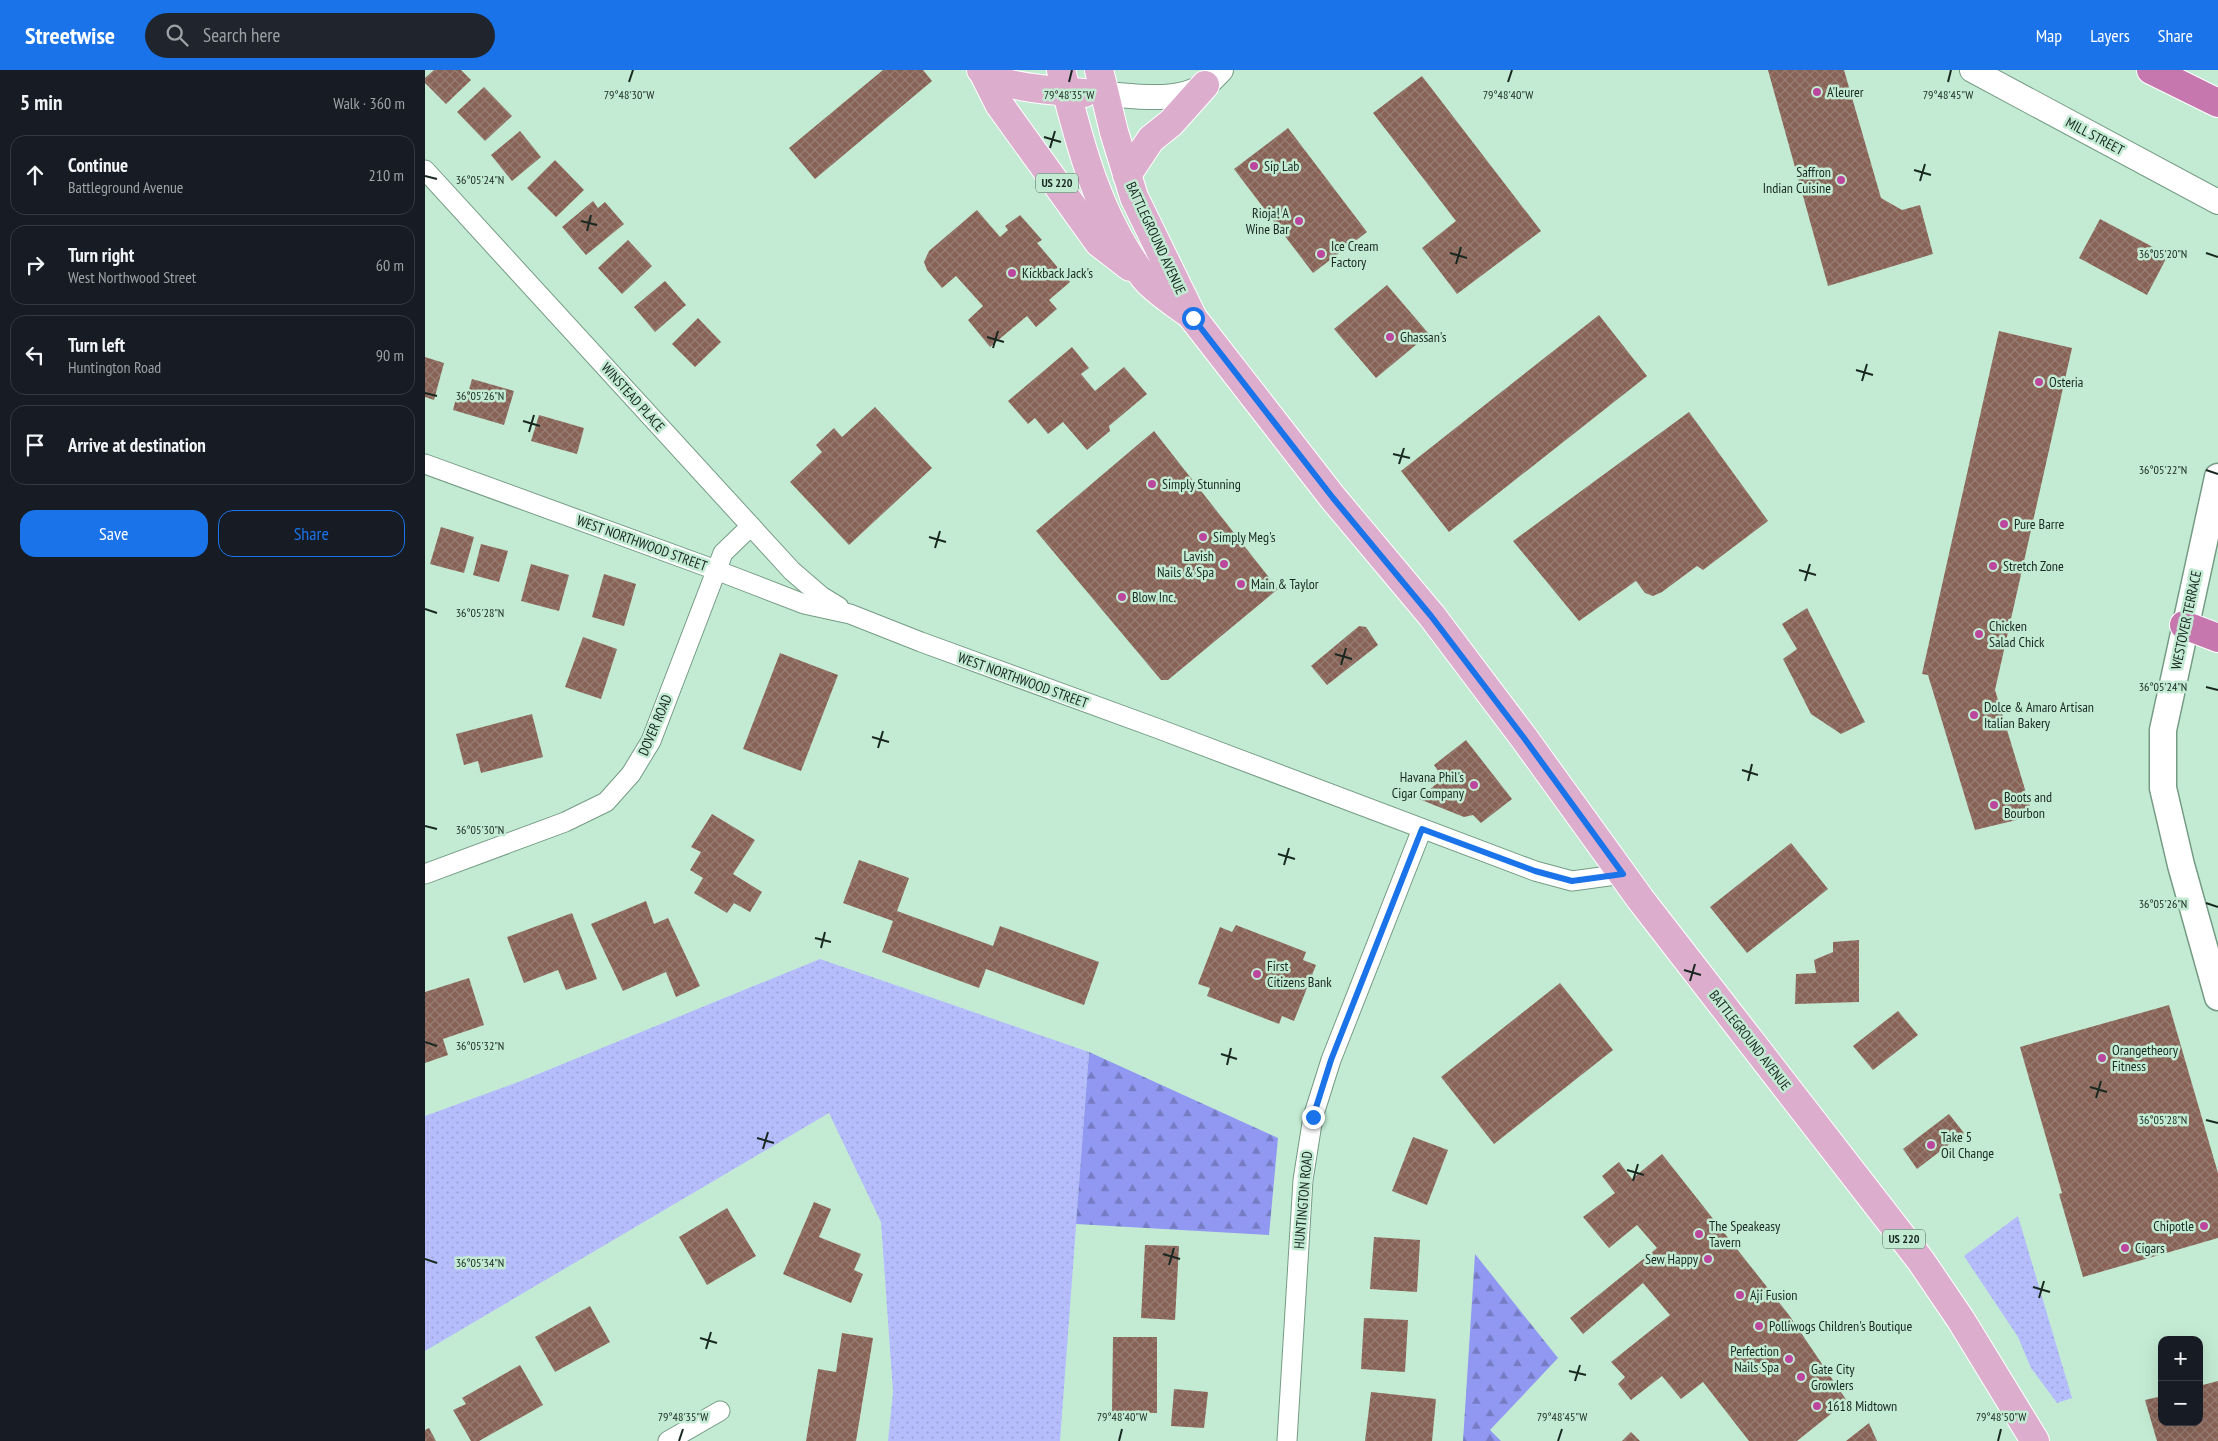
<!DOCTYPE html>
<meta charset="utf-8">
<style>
:root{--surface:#171b24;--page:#20242c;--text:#f1f3f6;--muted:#9ea1a6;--line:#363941;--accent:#1a73e8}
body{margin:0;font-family:"PT Sans Narrow",sans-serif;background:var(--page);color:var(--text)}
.controls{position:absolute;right:15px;bottom:15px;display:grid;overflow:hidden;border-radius:10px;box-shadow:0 5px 20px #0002}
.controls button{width:45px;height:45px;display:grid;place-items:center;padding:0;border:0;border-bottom:1px solid var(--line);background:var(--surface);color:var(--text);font:25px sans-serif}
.stop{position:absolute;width:15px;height:15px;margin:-11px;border:4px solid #1a73e8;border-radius:50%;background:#fff}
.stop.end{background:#1a73e8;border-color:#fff;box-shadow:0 1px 5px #0008}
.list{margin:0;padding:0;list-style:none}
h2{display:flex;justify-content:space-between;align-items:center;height:65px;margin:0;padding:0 20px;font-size:21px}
h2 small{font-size:16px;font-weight:400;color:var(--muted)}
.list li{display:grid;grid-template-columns:32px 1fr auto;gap:15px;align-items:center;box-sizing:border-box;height:80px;margin:0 10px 10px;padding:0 10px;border:1px solid var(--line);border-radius:15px}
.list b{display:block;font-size:19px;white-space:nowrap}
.list p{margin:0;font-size:16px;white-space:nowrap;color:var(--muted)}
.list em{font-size:16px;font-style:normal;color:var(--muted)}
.actions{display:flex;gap:10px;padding:15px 20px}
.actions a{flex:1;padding:11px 0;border:1px solid var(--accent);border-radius:15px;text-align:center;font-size:18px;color:var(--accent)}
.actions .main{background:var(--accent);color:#fff}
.icon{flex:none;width:28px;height:28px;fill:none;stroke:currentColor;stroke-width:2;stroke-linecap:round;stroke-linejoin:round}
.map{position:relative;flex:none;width:1793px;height:1371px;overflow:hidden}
header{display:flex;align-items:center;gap:30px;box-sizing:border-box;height:70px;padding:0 25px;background:var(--accent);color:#fff}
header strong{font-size:24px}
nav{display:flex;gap:28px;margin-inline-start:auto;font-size:18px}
.search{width:350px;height:45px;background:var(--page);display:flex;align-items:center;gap:12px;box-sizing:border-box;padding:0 18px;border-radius:28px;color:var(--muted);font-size:19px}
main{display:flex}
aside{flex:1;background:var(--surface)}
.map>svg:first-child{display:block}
.grass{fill:url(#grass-dots)}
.forest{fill:url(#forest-firs)}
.building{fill:url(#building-cross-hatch)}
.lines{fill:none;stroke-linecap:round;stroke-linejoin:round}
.minor-casing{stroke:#759b85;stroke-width:21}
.tertiary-casing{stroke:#759b85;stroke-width:26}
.secondary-casing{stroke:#759b85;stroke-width:29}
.primary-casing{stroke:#fff;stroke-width:30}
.motorway-casing{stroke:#fff;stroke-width:30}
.minor{stroke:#fff;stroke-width:19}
.tertiary{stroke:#fff;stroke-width:24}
.secondary{stroke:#fff;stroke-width:26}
.primary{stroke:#ddadce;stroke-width:28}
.motorway{stroke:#c677ae;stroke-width:28}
.route{stroke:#1a73e8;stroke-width:6}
.ticks{fill:none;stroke:#192820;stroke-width:2}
.poi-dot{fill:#bc469d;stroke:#c3ebd3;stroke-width:2}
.labels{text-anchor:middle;stroke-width:5;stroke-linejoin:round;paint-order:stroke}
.shield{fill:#c3ebd3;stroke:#4c6256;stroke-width:1}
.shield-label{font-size:12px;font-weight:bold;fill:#192820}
.poi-label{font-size:14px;fill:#192820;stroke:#c3ebd3;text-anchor:start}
.street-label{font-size:14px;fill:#192820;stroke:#c3ebd3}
.ticks-label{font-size:12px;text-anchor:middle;fill:#192820;stroke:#c3ebd3;stroke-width:5;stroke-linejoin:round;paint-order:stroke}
</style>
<header>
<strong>Streetwise</strong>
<div class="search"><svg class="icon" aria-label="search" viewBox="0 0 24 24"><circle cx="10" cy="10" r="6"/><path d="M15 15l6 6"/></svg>Search here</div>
<nav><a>Map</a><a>Layers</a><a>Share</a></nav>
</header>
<main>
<aside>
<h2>5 min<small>Walk · 360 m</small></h2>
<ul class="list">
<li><svg class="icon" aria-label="ahead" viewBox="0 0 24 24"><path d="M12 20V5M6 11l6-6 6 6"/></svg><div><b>Continue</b><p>Battleground Avenue</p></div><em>210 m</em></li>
<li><svg class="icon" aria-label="right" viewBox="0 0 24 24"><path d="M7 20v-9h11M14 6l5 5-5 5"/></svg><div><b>Turn right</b><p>West Northwood Street</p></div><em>60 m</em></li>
<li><svg class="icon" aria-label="left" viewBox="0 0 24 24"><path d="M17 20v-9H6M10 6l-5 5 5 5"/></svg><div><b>Turn left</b><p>Huntington Road</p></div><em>90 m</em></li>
<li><svg class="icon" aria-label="arrive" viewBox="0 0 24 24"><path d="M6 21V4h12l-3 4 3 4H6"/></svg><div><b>Arrive at destination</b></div></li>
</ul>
<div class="actions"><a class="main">Save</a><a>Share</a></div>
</aside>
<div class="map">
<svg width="1793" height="1371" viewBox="0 0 1793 1371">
<defs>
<pattern id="grass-dots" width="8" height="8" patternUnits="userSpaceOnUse" patternTransform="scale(1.25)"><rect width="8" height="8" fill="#b6bdfd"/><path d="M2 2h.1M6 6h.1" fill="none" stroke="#9ca2d9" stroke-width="1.8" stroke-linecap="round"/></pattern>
<pattern id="forest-firs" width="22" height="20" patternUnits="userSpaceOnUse" patternTransform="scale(1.25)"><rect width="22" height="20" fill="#9198f2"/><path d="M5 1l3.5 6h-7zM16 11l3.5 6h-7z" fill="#767cc4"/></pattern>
<pattern id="building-cross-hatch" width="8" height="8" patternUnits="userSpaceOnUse" patternTransform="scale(1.25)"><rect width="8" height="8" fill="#886255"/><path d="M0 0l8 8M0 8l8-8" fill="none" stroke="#977e74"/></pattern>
</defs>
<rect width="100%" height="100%" fill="#c3ebd3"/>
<g class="grass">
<path d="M395,889L664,982L635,1371H463L468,1322L456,1152L404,1043L0,1281V1046L96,1011Z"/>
<path d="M1593,1146L1647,1328L1632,1333L1606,1298L1593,1267L1539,1186Z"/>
</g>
<g class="forest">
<path d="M664,982L853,1068L844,1165L651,1154Z"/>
<path d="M1050,1184L1133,1288L1065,1360L1076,1371H1038Z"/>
</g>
<g class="building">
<path d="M9,0H36L46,10L21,34L0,13V8Z"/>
<path d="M458,0H498L507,11L390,109L364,78Z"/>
<path d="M1343,0H1419L1456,128L1477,140L1495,135L1508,184L1403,216Z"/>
<path d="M997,6L1116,161L1032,224L997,178L1031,151L948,43Z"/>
<path d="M59,17L87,46L60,71L32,42Z"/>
<path d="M863,58L942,162L888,203L809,99Z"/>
<path d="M95,61L116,87L87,111L66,85Z"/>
<path d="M130,90L159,120L131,147L102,118Z"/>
<path d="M168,131L173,138L180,132L199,154L161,185L137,157Z"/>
<path d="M552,140L575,167L583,160L580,156L595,145L617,170L612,173L645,212L624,230L632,239L611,257L602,246L565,277L543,250L558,236L531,206L517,218L502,200L499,192L504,181Z"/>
<path d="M1675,149L1743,185L1722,225L1654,188Z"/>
<path d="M203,170L227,196L197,224L173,198Z"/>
<path d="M240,211L261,235L230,262L209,237Z"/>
<path d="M962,215L1004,264L951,308L909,259Z"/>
<path d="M1174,245L1222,306L1024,462L976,401Z"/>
<path d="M273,248L296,272L270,297L247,274Z"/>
<path d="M1574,261L1647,278L1570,620L1608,746L1550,760L1503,605L1497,604Z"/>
<path d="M647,277L664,298L656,304L670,321L699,297L722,324L684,356L685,361L662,380L638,352L623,364L610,348L603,354L583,331Z"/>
<path d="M0,287L19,293L9,330L0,327Z"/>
<path d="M47,309L89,321L79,355L28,340L33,321L43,323Z"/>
<path d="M450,337L507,398L424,475L365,412L397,382L391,375L409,358L417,367Z"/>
<path d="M1264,342L1343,451L1278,500L1272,496L1237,522L1228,526L1220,523L1211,511L1154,551L1088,471Z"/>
<path d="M114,345L159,358L152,384L106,371Z"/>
<path d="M729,361L853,519L743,610H736L611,461Z"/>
<path d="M16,457L49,467L39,503L5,494Z"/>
<path d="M56,474L83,481L74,512L48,505Z"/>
<path d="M106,494L144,505L134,541L96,531Z"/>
<path d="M179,504L211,514L199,556L167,547Z"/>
<path d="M1382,538L1440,652L1416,664L1386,644L1358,589L1372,579L1357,554Z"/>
<path d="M934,556L941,557L953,575L902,615L886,596Z"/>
<path d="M158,567L192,579L176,629L140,617Z"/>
<path d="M355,583L413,605L376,701L318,679Z"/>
<path d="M107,644L118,687L56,703L53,691L39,695L31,664Z"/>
<path d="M1041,670L1087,729L1056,753L1048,745L1039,747L994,729L1018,708L1009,695Z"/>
<path d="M287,744L330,770L308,804L337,822L325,842L309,833L302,843L269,823L278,808L265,800L276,782L266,777Z"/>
<path d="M1366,773L1403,819L1322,883L1285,837Z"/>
<path d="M434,790L484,808L472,841L568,876L575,856L674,892L659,935L561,899L554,918L457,882L468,851L418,833Z"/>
<path d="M221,831L229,854L243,848L275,916L251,927L241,902L198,921L166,854Z"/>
<path d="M147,843L172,909L141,920L133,900L99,913L82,867Z"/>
<path d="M811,855L881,882L878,890L891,895L869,951L857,946L854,954L782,926L785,918L773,914L795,857L807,862Z"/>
<path d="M1434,870V932L1370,934L1371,904L1391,903L1389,890L1408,882V872Z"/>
<path d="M44,908L59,955L18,969L23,985L0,993V922Z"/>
<path d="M1135,913L1188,980L1069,1074L1016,1007Z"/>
<path d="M1744,935L1793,1103V1168L1658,1207L1634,1124L1637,1123L1595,977Z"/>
<path d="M1473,941L1493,965L1448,1000L1428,976Z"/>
<path d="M1524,1044L1539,1063L1492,1099L1478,1079Z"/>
<path d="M988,1067L1023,1080L1002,1135L967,1121Z"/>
<path d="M1237,1084L1364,1245L1422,1331L1372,1371H1324L1278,1312L1256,1329L1237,1306L1206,1330L1193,1314L1200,1307L1186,1292L1245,1245L1218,1213L1158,1264L1145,1248L1232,1178L1212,1155L1184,1178L1158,1147L1190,1123L1177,1106L1194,1092L1207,1109Z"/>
<path d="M389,1132L406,1139L394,1167L436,1184L429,1200L438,1204L426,1233L358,1204Z"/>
<path d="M302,1138L331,1186L282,1215L254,1167Z"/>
<path d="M949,1167L995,1170L992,1222L945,1219Z"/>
<path d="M720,1175L754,1176L750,1250L716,1248Z"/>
<path d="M165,1236L185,1272L130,1302L110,1267Z"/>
<path d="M939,1248L983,1250L980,1302L936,1299Z"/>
<path d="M417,1263L448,1268L431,1371H381L393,1299L411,1302Z"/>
<path d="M688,1267H732V1343L687,1342Z"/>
<path d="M95,1295L118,1335L54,1371H46L28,1340L41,1334L37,1328Z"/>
<path d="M1793,1311V1371H1732L1720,1330L1737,1326V1352H1774V1316Z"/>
<path d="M749,1319L783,1322L779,1358L746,1356Z"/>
<path d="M946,1322L1011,1329L1007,1371H940Z"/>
<path d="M1444,1353L1452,1371H1421Z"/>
<path d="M4,1358L11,1371H0V1360Z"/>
<path d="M1206,1362L1215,1371H1197Z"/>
</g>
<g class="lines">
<defs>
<g id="minor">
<path d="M0,100L367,501L396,526L414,537"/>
<path d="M0,394L291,500L379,534L425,544L496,572L734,659L1110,801L1147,811L1198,804"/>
<path d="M0,804L140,752L181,732L206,704L226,671L298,483L326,456"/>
<path d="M243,1371L295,1341"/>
<path d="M862,1371L878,1110L888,1047L906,990L997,759"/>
</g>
<g id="tertiary">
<path d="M1547,0L1793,132"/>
<path d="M680,24C711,26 751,33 779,16C785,12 791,5 796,0"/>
</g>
<path id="secondary" d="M1793,407L1738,660V718L1756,795L1793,927"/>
<g id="primary">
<path d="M556,0C570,18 636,21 659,23"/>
<path d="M636,0C654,72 673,147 719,207C729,220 750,233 763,243"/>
<path d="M674,0L689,62L709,127L768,248L908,428L1007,546L1099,668L1216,830L1496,1191L1536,1250L1610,1371"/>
<path d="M559,4L574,34L674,173L705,197"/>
<path d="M702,105L726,69L746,53L780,15"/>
</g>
<g id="motorway">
<path d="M1726,0L1793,33"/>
<path d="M1759,555L1793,568"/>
</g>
</defs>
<use href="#minor" class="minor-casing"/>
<use href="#tertiary" class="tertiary-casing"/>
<use href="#secondary" class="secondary-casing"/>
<use href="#primary" class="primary-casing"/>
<use href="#motorway" class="motorway-casing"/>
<use href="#minor" class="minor"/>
<use href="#tertiary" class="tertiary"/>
<use href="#secondary" class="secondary"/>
<use href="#primary" class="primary"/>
<use href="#motorway" class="motorway"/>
</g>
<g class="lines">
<path class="route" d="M768,248L908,428L1006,546L1099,668L1198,804L1147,811L1110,801L997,759L906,990L888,1047"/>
</g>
<path class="ticks" d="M204,12L208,0M644,12L647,0M1083,12L1087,0M1523,12L1526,0M619,67L636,72M625,78L630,61M1489,100L1506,105M0,106L12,109M1495,111L1500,94M156,151L172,155M162,161L166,145M1025,183L1042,188M1781,183L1793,187M1031,194L1036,177M562,267L579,272M568,278L573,261M1431,300L1448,305M1437,311L1442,294M0,323L12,326M98,351L115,356M104,362L109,345M968,384L985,388M974,394L979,378M1781,400L1793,404M504,467L521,472M510,478L515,461M1374,500L1391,505M1380,511L1385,494M0,539L12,543M910,584L927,589M916,595L921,578M1781,617L1793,620M447,667L464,672M453,678L458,661M1317,700L1333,705M1323,711L1327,694M0,756L12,759M853,784L870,789M859,795L864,778M1781,833L1793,837M390,868L406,872M396,878L400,862M1259,900L1276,905M1265,911L1270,894M0,972L12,976M796,984L812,989M802,995L806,978M1665,1017L1682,1022M1671,1028L1676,1011M1781,1050L1793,1053M332,1068L349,1073M338,1079L343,1062M1202,1100L1219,1105M1208,1111L1213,1094M738,1184L755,1189M0,1189L12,1193M744,1195L749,1178M1608,1217L1625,1222M1614,1228L1619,1211M275,1268L292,1273M281,1279L286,1262M1144,1301L1161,1305M1150,1311L1155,1295M254,1371L258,1359M694,1371L697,1359M1133,1371L1137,1359M1573,1371L1576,1359"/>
<g class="poi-dot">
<circle cx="1392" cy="22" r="5"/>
<circle cx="829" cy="96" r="5"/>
<circle cx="1416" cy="110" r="5"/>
<circle cx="874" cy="151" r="5"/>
<circle cx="896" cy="184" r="5"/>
<circle cx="587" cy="203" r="5"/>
<circle cx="965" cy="267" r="5"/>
<circle cx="1614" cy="312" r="5"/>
<circle cx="727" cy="414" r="5"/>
<circle cx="1579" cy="454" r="5"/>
<circle cx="778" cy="467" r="5"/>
<circle cx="799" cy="494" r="5"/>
<circle cx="1568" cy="496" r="5"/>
<circle cx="816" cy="514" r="5"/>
<circle cx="697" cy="527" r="5"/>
<circle cx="1554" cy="564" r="5"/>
<circle cx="1549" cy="645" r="5"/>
<circle cx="1049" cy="715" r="5"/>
<circle cx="1569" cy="735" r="5"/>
<circle cx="832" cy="904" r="5"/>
<circle cx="1677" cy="988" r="5"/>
<circle cx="1506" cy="1075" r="5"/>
<circle cx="1779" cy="1156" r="5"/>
<circle cx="1274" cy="1164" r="5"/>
<circle cx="1700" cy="1178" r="5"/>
<circle cx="1283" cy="1189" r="5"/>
<circle cx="1315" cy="1225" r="5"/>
<circle cx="1334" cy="1256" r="5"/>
<circle cx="1364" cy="1289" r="5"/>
<circle cx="1376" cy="1307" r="5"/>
<circle cx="1392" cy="1336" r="5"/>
</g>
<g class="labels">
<g class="shield">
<rect x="611" y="103.5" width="42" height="19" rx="4"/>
<rect x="1458" y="1159.5" width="42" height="19" rx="4"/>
</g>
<g class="shield-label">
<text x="632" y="117">US 220</text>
<text x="1479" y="1173">US 220</text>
</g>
<g class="poi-label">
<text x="1402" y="27">A'leurer</text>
<text x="839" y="101">Sip Lab</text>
<text x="1406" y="107" text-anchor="end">Saffron<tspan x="1406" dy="16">Indian Cuisine</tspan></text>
<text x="864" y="148" text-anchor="end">Rioja! A<tspan x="864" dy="16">Wine Bar</tspan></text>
<text x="906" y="181">Ice Cream<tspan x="906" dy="16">Factory</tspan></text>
<text x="597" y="208">Kickback Jack's</text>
<text x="975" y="272">Ghassan's</text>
<text x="1624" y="317">Osteria</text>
<text x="737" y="419">Simply Stunning</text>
<text x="1589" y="459">Pure Barre</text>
<text x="788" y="472">Simply Meg's</text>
<text x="789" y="491" text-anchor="end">Lavish<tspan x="789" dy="16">Nails &amp; Spa</tspan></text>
<text x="1578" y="501">Stretch Zone</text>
<text x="826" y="519">Main &amp; Taylor</text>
<text x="707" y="532">Blow Inc.</text>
<text x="1564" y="561">Chicken<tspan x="1564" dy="16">Salad Chick</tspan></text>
<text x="1559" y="642">Dolce &amp; Amaro Artisan<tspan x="1559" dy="16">Italian Bakery</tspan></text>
<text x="1039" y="712" text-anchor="end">Havana Phil's<tspan x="1039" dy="16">Cigar Company</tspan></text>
<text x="1579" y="732">Boots and<tspan x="1579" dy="16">Bourbon</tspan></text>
<text x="842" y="901">First<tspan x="842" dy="16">Citizens Bank</tspan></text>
<text x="1687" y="985">Orangetheory<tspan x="1687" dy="16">Fitness</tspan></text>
<text x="1516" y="1072">Take 5<tspan x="1516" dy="16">Oil Change</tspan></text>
<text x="1284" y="1161">The Speakeasy<tspan x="1284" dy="16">Tavern</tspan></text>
<text x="1769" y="1161" text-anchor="end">Chipotle</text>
<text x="1710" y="1183">Cigars</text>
<text x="1273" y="1194" text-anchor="end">Sew Happy</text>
<text x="1325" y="1230">Aji Fusion</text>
<text x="1344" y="1261">Polliwogs Children's Boutique</text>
<text x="1354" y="1286" text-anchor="end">Perfection<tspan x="1354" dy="16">Nails Spa</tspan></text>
<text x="1386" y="1304">Gate City<tspan x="1386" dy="16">Growlers</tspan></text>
<text x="1402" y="1341">1618 Midtown</text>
</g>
<g class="street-label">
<text transform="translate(1670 66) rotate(28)" y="5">MILL STREET</text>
<text transform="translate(731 168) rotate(65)" y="5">BATTLEGROUND AVENUE</text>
<text transform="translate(208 327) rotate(48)" y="5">WINSTEAD PLACE</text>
<text transform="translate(217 473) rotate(20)" y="5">WEST NORTHWOOD STREET</text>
<text transform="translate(1761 550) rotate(-78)" y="5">WESTOVER TERRACE</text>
<text transform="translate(598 610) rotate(20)" y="5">WEST NORTHWOOD STREET</text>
<text transform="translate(230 655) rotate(-67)" y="5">DOVER ROAD</text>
<text transform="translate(1325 970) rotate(52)" y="5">BATTLEGROUND AVENUE</text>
<text transform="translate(878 1130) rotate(-85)" y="5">HUNTINGTON ROAD</text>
</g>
</g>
<g class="ticks-label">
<text x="204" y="29">79°48'30"W</text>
<text x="644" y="29">79°48'35"W</text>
<text x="1083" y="29">79°48'40"W</text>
<text x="1523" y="29">79°48'45"W</text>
<text x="55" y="114">36°05'24"N</text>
<text x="1738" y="188">36°05'20"N</text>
<text x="55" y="330">36°05'26"N</text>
<text x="1738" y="404">36°05'22"N</text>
<text x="55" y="547">36°05'28"N</text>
<text x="1738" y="621">36°05'24"N</text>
<text x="55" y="764">36°05'30"N</text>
<text x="1738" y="838">36°05'26"N</text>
<text x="55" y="980">36°05'32"N</text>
<text x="1738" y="1054">36°05'28"N</text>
<text x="55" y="1197">36°05'34"N</text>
<text x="258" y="1351">79°48'35"W</text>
<text x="697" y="1351">79°48'40"W</text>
<text x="1137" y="1351">79°48'45"W</text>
<text x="1576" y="1351">79°48'50"W</text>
</g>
</svg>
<div class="controls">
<button>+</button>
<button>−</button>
</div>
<div class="stop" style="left:768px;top:248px"></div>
<div class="stop end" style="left:888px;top:1047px"></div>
</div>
</main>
